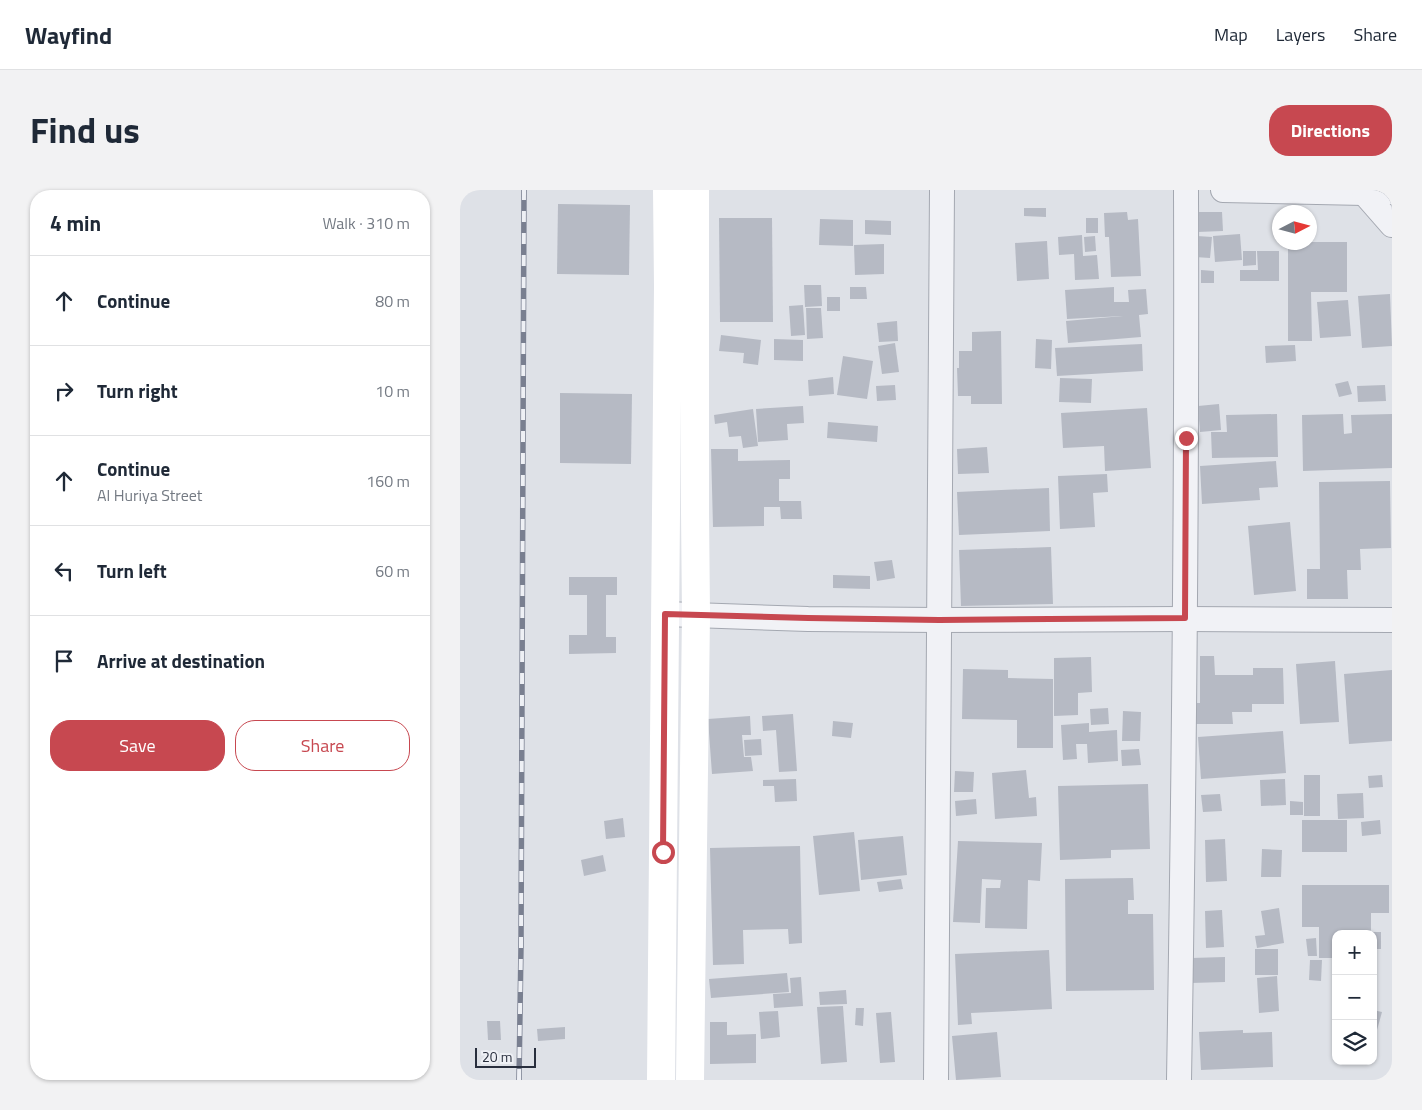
<!DOCTYPE html>
<meta charset="utf-8">
<style>
:root{--surface:#fff;--page:#f2f2f3;--text:#1f2937;--muted:#747a83;--line:#e0e1e3;--accent:#c74850}
body{margin:0;font-family:"Titillium Web",sans-serif;background:var(--page);color:var(--text)}
.controls{position:absolute;right:15px;bottom:15px;display:grid;overflow:hidden;border-radius:10px;box-shadow:0 1px 4px #0004}
.controls button{width:45px;height:45px;display:grid;place-items:center;padding:0;border:0;border-bottom:1px solid var(--line);background:var(--surface);color:var(--text);font:25px sans-serif}
.compass{position:absolute;left:812px;top:15px;width:45px;height:45px;border-radius:50%;background:var(--surface);box-shadow:0 1px 4px #0004;rotate:84deg}
.scale{position:absolute;left:15px;bottom:12px;width:61px;box-sizing:border-box;padding-left:5px;border:2px solid #282e3d;border-top:0;font-size:14px;line-height:18px;white-space:nowrap;color:#282e3d;-webkit-text-stroke:4px #eef0f5;paint-order:stroke}
.stop{position:absolute;width:15px;height:15px;margin:-11px;border:4px solid #c74850;border-radius:50%;background:#fff}
.stop.end{background:#c74850;border-color:#fff;box-shadow:0 1px 5px #0008}
.list{margin:0;padding:0;list-style:none}
h2{display:flex;justify-content:space-between;align-items:center;height:65px;margin:0;padding:0 20px;font-size:21px}
h2 small{font-size:16px;font-weight:400;color:var(--muted)}
.list li{display:grid;grid-template-columns:32px 1fr auto;gap:15px;align-items:center;box-sizing:border-box;height:90px;padding:0 20px;border-top:1px solid var(--line)}
.list b{display:block;font-size:19px;white-space:nowrap}
.list p{margin:0;font-size:16px;white-space:nowrap;color:var(--muted)}
.list em{font-size:16px;font-style:normal;color:var(--muted)}
.actions{display:flex;gap:10px;padding:15px 20px}
.actions a{flex:1;padding:11px 0;border:1px solid var(--accent);border-radius:20px;text-align:center;font-size:18px;color:var(--accent)}
.actions .main{background:var(--accent);color:#fff}
.icon{flex:none;width:28px;height:28px;fill:none;stroke:currentColor;stroke-width:2;stroke-linecap:round;stroke-linejoin:round}
.map{position:relative;flex:none;width:932px;height:890px;overflow:hidden;border-radius:20px}
header{display:flex;align-items:center;gap:30px;box-sizing:border-box;height:70px;padding:0 25px;background:var(--surface);border-bottom:1px solid var(--line)}
header strong{font-size:24px}
nav{display:flex;gap:28px;margin-inline-start:auto;font-size:18px}
.intro{display:flex;align-items:center;justify-content:space-between;box-sizing:border-box;height:120px;padding:0 30px}
h1{margin:0;font-size:35px}
.button{padding:12px 22px;border-radius:20px;background:var(--accent);color:#fff;font-size:18px;font-weight:700}
main{display:flex;gap:30px;padding:0 30px}
aside{flex:1;background:var(--surface);border-radius:20px;box-shadow:0 1px 4px #0004}
.map>svg:first-child{display:block}
.building{fill:#b6bac4}
.lines{fill:none;stroke-linecap:round;stroke-linejoin:round}
.minor-casing{stroke:#a4a8b1;stroke-width:26}
.minor{stroke:#f1f2f6;stroke-width:24}
.secondary{stroke:#fff;stroke-width:28}
.rail-casing{stroke:#797f90;stroke-width:5.5}
.rail{stroke:#eef0f5;stroke-width:4;stroke-dasharray:11;stroke-linecap:butt}
.route{stroke:#c74850;stroke-width:6}
</style>
<header>
<strong>Wayfind</strong>
<nav><a>Map</a><a>Layers</a><a>Share</a></nav>
</header>
<div class="intro"><h1>Find us</h1><a class="button">Directions</a></div>
<main>
<aside>
<h2>4 min<small>Walk · 310 m</small></h2>
<ul class="list">
<li><svg class="icon" aria-label="ahead" viewBox="0 0 24 24"><path d="M12 20V5M6 11l6-6 6 6"/></svg><div><b>Continue</b></div><em>80 m</em></li>
<li><svg class="icon" aria-label="right" viewBox="0 0 24 24"><path d="M7 20v-9h11M14 6l5 5-5 5"/></svg><div><b>Turn right</b></div><em>10 m</em></li>
<li><svg class="icon" aria-label="ahead" viewBox="0 0 24 24"><path d="M12 20V5M6 11l6-6 6 6"/></svg><div><b>Continue</b><p>Al Huriya Street</p></div><em>160 m</em></li>
<li><svg class="icon" aria-label="left" viewBox="0 0 24 24"><path d="M17 20v-9H6M10 6l-5 5 5 5"/></svg><div><b>Turn left</b></div><em>60 m</em></li>
<li><svg class="icon" aria-label="arrive" viewBox="0 0 24 24"><path d="M6 21V4h12l-3 4 3 4H6"/></svg><div><b>Arrive at destination</b></div></li>
</ul>
<div class="actions"><a class="main">Save</a><a>Share</a></div>
</aside>
<div class="map">
<svg width="932" height="890" viewBox="0 0 932 890">
<rect width="100%" height="100%" fill="#dee1e7"/>
<g class="building">
<path d="M98,14L170,15L169,85L97,84Z"/>
<path d="M564,18H586V27L564,26Z"/>
<path d="M667,22L668,30L678,29L681,86L651,87L649,47H645L644,23Z"/>
<path d="M736,22H762L763,41L737,42Z"/>
<path d="M259,28H312L313,132H260Z"/>
<rect x="626" y="28" width="12" height="15"/>
<path d="M360,29L393,30V56L359,55Z"/>
<path d="M405,30L431,31V45L405,44Z"/>
<path d="M780,44L782,70L755,72L753,46Z"/>
<path d="M622,45L623,66L637,65L639,89L615,90L614,64L599,65L598,47Z"/>
<path d="M635,46L636,61L625,62L624,47Z"/>
<path d="M737,46L752,47L750,68L735,67Z"/>
<path d="M587,51L589,89L557,91L555,53Z"/>
<path d="M828,52H887V102H851L852,151H828Z"/>
<path d="M424,54V84L395,85L394,55Z"/>
<path d="M783,61H796V75L783,76Z"/>
<path d="M797,61H819V91H780V80H798Z"/>
<path d="M741,80L754,81V93H741Z"/>
<path d="M344,95H361L362,116L345,117Z"/>
<path d="M390,97H406L407,109H390Z"/>
<path d="M654,97V112H669L668,100L686,99L688,124L679,125L681,147L608,153L606,131L663,126L607,129L605,100Z"/>
<path d="M930,104L932,156L902,158L898,106Z"/>
<rect x="367" y="107" width="13" height="14"/>
<path d="M888,110L891,146L860,148L857,112Z"/>
<path d="M343,115L345,145L331,146L329,116Z"/>
<path d="M346,118H361L363,148L347,149Z"/>
<path d="M437,131L438,151L419,152L417,133Z"/>
<path d="M541,141L542,214H511V206H498L497,178H499V161H512V142Z"/>
<path d="M261,145L301,150L298,175L283,173L284,163L259,161Z"/>
<path d="M314,149L343,150V171L314,170Z"/>
<path d="M576,149L592,150L591,179L575,178Z"/>
<path d="M435,153L439,182L422,184L418,156Z"/>
<path d="M682,154L683,181L597,186L595,158Z"/>
<path d="M835,155L836,171L806,173L805,156Z"/>
<path d="M383,166L413,171L407,209L377,205Z"/>
<path d="M373,187L374,204L349,206L348,190Z"/>
<path d="M600,188L632,189L631,213L599,212Z"/>
<path d="M888,191L892,204L879,207L875,194Z"/>
<path d="M435,195L436,210L417,211L416,196Z"/>
<path d="M925,195L926,211L898,212L897,196Z"/>
<path d="M100,203L172,204L171,274L100,273Z"/>
<path d="M759,214L761,240L740,242L738,216Z"/>
<path d="M343,216L344,233L327,234L328,250L298,252L296,219Z"/>
<path d="M687,218L691,278L645,281L644,256L603,258L601,223Z"/>
<path d="M293,219L298,256L283,258L281,246L269,247L267,232L255,234L254,225Z"/>
<path d="M817,224L818,267L752,268L751,242H767L766,225Z"/>
<path d="M883,224L884,244L892,243L891,225L932,224V278L843,281L842,225Z"/>
<path d="M368,232L418,236L417,252L367,248Z"/>
<path d="M527,257L529,283L498,284L497,259Z"/>
<path d="M251,259H278V271L330,270V289H319V311H341L342,329H321L320,317H304V336L253,337Z"/>
<path d="M816,271L818,297L799,298L800,310L742,314L740,276Z"/>
<path d="M647,284L648,302L633,303L635,337L600,339L598,286Z"/>
<path d="M930,291L931,358L900,359L901,380H887L888,409H847V379H860L859,292Z"/>
<path d="M589,298L590,341L499,345L497,302Z"/>
<path d="M830,332L836,401L794,405L788,336Z"/>
<path d="M591,357L593,414L501,416L499,360Z"/>
<path d="M432,370L435,388L417,391L414,372Z"/>
<path d="M373,385L410,386V399L373,398Z"/>
<path d="M109,387H157V405H146V447H156V463L109,464V445H127V405H109Z"/>
<path d="M740,466H754L755,485H793V478H823L824,514H792V522H772L773,534H733V513H740Z"/>
<path d="M631,467L632,502L618,503V525L594,526V468Z"/>
<path d="M875,471L879,532L840,534L836,474Z"/>
<path d="M503,479L548,480V488L593,489V558H557V530L502,529Z"/>
<path d="M932,480V551L889,554L884,484Z"/>
<path d="M648,518L649,534L631,535L630,519Z"/>
<path d="M663,521L681,522L680,551H662Z"/>
<path d="M333,524L337,581L319,582L316,540L303,541L302,526Z"/>
<path d="M290,526L291,545H282L284,567H291L293,581L252,584L248,529Z"/>
<path d="M373,531L393,533L391,548L372,546Z"/>
<path d="M629,533V542L657,540L658,571L628,573L627,554H616L617,569L603,570L601,535Z"/>
<path d="M823,541L826,583L741,589L738,547Z"/>
<path d="M301,549L302,565L285,566L284,550Z"/>
<path d="M679,559L681,575L662,576L661,560Z"/>
<path d="M566,580L569,608L576,607L577,626L535,629L532,583Z"/>
<path d="M495,581L514,582L513,602H494Z"/>
<rect x="844" y="585" width="16" height="41"/>
<path d="M922,585L923,597L909,598L908,586Z"/>
<path d="M336,589L337,611L315,612L314,596H303V590Z"/>
<path d="M825,589L826,615L801,616L800,590Z"/>
<path d="M688,594L690,659L651,660V668L600,670L598,596Z"/>
<path d="M903,603L904,628L878,629L877,604Z"/>
<path d="M760,604L762,621L743,622L741,605Z"/>
<path d="M516,609L517,624L496,626L495,611Z"/>
<path d="M830,611L843,612V625H830Z"/>
<path d="M163,628L165,647L146,649L144,631Z"/>
<rect x="842" y="630" width="45" height="32"/>
<path d="M920,630L921,644L902,646L901,632Z"/>
<path d="M394,642L400,701L359,705L353,646Z"/>
<path d="M443,646L447,685L401,690L398,650Z"/>
<path d="M765,649L767,691L746,692L745,650Z"/>
<path d="M498,651L582,653L580,691L568,690L567,739L525,738L526,698H540L541,690L522,689L520,733L493,732Z"/>
<path d="M340,656L342,753L329,754L328,739L283,740L284,774L253,775L250,658Z"/>
<path d="M802,659L822,660L821,687H801Z"/>
<path d="M143,665L146,681L124,686L121,670Z"/>
<path d="M673,688L674,710H668V724H693L694,800L606,801L605,689Z"/>
<path d="M441,689L443,699L419,702L417,692Z"/>
<path d="M842,695H929V723H911V744H876V768H859V737H842Z"/>
<path d="M819,718L824,753L797,758L795,746L805,745L801,721Z"/>
<path d="M762,720L764,757L746,758L745,721Z"/>
<rect x="913" y="742" width="8" height="17"/>
<path d="M856,748L857,766H848L846,749Z"/>
<rect x="795" y="759" width="23" height="26"/>
<path d="M589,760L592,819L511,823L512,834L498,835L495,764Z"/>
<path d="M765,767V792L731,793V768Z"/>
<path d="M850,770H862L861,791L849,790Z"/>
<path d="M327,783L329,802L251,808L249,789Z"/>
<path d="M817,786L819,821L799,823L797,788Z"/>
<path d="M341,787L343,816L314,818L313,804L331,803L330,788Z"/>
<path d="M386,800L387,814L360,815L359,802Z"/>
<path d="M383,816L387,872L361,874L357,817Z"/>
<path d="M396,818H404L403,836L395,835Z"/>
<path d="M913,820L922,822L917,840L913,839Z"/>
<path d="M318,821L320,847L301,849L299,822Z"/>
<path d="M431,822L435,872L420,873L416,823Z"/>
<path d="M27,831H40L41,850H28Z"/>
<path d="M250,832H267V845L296,844V873L250,874Z"/>
<path d="M105,837V849L78,851L77,839Z"/>
<path d="M783,840V843L812,842L813,877L741,880L739,842Z"/>
<path d="M537,842L541,887L496,890L492,846Z"/>
</g>
<g class="lines">
<defs>
<g id="minor">
<path d="M763,0L904,3L932,2"/>
<path d="M904,3L932,35"/>
<path d="M205,424L348,429L479,430L725,429L932,430"/>
<path d="M476,890L482,0"/>
<path d="M719,890C724,593 727,297 726,0"/>
</g>
</defs>
<use href="#minor" class="minor-casing"/>
<use href="#minor" class="minor"/>
<g class="secondary">
<path d="M201,890L208,96L207,0"/>
<path d="M230,890L236,425L235,321V0"/>
</g>
<defs>
<path id="rail" d="M59,890L61,756L64,0"/>
</defs>
<use href="#rail" class="rail-casing"/>
<use href="#rail" class="rail"/>
</g>
<g class="lines">
<path class="route" d="M203,662L205,424L348,428L479,430L725,428L726,248"/>
</g>
</svg>
<div class="controls">
<button>+</button>
<button>−</button>
<button><svg class="icon" aria-label="layers" viewBox="0 0 24 24"><path d="M12 4l9 5-9 5-9-5zM3 14l9 5 9-5"/></svg></button>
</div>
<svg class="compass" viewBox="-18 -18 36 36"><path d="M0-13l5 13h-10z" fill="#e53935"/><path d="M0 13l5-13h-10z" fill="#747a83"/></svg>
<div class="scale">20 m</div>
<div class="stop" style="left:203px;top:662px"></div>
<div class="stop end" style="left:726px;top:248px"></div>
</div>
</main>
